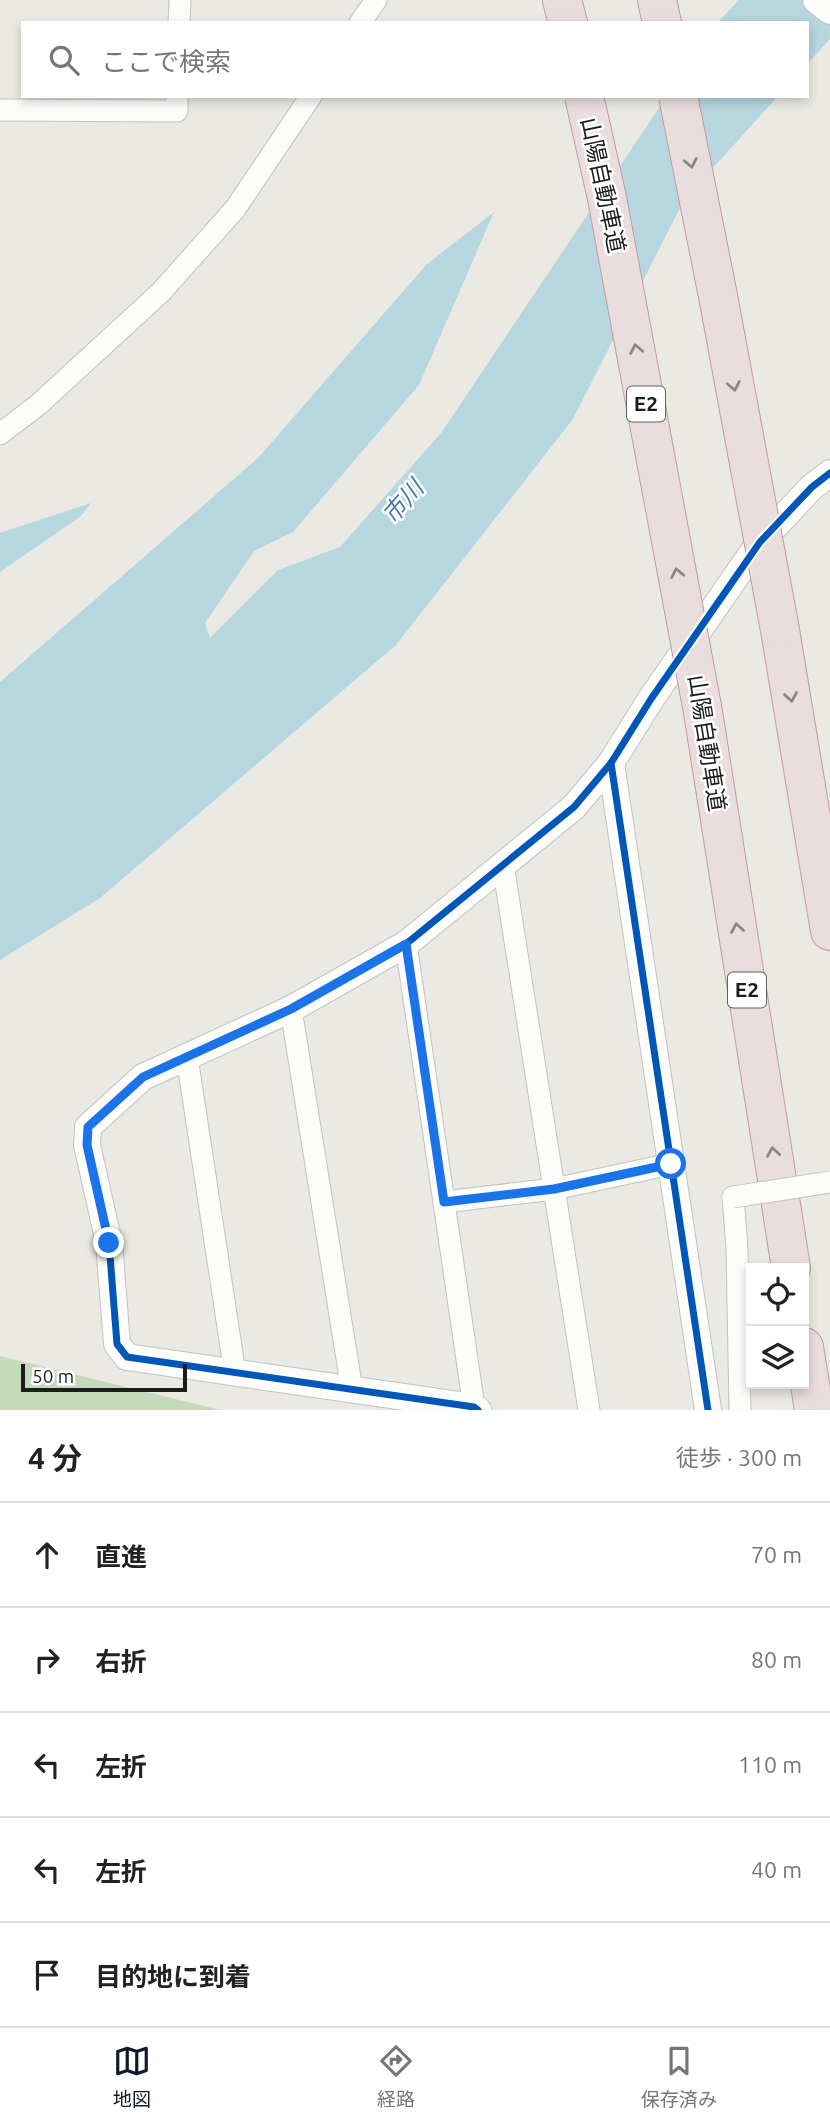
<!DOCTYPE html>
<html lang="ja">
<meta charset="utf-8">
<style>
:root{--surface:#fff;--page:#f6f6f6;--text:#222;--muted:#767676;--line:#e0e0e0;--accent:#111827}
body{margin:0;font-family:Ubuntu,"Noto Sans JP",sans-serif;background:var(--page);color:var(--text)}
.controls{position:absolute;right:21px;bottom:21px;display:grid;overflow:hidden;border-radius:0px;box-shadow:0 4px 10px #0003}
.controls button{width:63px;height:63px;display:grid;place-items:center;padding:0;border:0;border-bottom:2px solid var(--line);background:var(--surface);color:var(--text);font:35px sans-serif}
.scale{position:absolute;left:21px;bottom:18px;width:166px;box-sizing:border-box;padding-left:7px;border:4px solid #1c1c1c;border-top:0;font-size:19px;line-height:24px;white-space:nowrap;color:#1c1c1c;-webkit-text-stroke:5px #fff;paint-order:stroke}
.stop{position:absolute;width:21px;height:21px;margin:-16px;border:5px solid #1a73e8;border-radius:50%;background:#fff}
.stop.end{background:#1a73e8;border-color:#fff;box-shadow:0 2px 7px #0008}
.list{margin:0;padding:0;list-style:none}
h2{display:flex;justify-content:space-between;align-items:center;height:91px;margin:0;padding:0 28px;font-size:30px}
h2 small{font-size:23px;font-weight:400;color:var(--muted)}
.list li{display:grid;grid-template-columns:46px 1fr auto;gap:21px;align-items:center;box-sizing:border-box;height:105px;padding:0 28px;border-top:2px solid var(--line)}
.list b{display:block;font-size:26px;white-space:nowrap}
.list em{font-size:23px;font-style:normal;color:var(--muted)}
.icon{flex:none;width:38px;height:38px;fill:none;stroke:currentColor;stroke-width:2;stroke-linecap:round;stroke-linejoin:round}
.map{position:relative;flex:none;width:830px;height:1410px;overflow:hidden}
.search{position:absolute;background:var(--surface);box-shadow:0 4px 10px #0003;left:21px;right:21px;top:21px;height:77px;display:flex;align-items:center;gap:18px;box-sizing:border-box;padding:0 24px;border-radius:0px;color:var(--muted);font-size:26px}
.sheet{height:616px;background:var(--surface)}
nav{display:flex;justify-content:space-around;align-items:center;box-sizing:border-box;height:98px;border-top:2px solid var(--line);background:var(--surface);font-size:19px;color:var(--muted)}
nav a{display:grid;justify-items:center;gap:4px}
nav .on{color:var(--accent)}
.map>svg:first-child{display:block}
.forest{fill:#c3dbb8}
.water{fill:#b6d6e0}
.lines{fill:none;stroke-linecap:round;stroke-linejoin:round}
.minor-casing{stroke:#c3c2c0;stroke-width:23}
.tertiary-casing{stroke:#c3c2c0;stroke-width:28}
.motorway-casing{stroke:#c19ba4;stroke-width:40}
.minor{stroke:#fcfcfb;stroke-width:21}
.tertiary{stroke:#fcfcfb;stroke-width:26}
.motorway{stroke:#e9ddde;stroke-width:38}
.minor-bridge-casing{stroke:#c3c2c0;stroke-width:23;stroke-linecap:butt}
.motorway-bridge-casing{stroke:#c19ba4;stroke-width:40;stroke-linecap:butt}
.minor-bridge{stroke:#fcfcfb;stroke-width:21}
.motorway-bridge{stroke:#e9ddde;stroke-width:38}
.cycleway-casing{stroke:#fff;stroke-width:11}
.cycleway{stroke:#0057b8;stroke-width:7}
.oneway{stroke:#8d8687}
.route{stroke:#1a73e8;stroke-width:9}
.labels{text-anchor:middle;stroke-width:5;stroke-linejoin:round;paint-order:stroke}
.shield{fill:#fff;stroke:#606060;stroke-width:2}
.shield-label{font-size:21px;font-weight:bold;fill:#1c1c1c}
.street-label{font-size:23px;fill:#1c1c1c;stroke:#fff}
.water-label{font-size:24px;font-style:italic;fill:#4576af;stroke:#fff}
</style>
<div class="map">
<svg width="830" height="1410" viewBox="0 0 830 1410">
<rect width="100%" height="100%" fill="#ebe9e4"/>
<path class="forest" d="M0,1356L220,1410H0Z"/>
<g class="water">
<path d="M739,0H830V39L807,64V23H717Z"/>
<path d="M667,96H778L684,200L573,419L396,645L100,898L0,960V682L258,458L427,264L494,212L419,385L293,532L254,551L205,623L210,638L278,570L340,547L441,433Z"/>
<path d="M91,503L81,516L0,572V533Z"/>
</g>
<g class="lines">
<defs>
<g id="minor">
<path d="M179,23L180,0"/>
<path d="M360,23L376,0"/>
<path d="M0,110L177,111V96"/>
<path d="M0,434L38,405L161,292L235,209L311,96"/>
<path d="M503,865L589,1410"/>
<path d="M406,944L474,1407"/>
<path d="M291,1009L352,1390"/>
<path d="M187,1057L235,1373"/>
<path d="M733,1197L737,1248L740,1410"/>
<path d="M444,1202L554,1189L671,1164"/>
</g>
<g id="tertiary">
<path d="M816,0L830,11"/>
<path d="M611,763L708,1410"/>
<path d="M478,1410L474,1407L127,1357L117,1344L109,1243L87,1145L88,1127L143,1077L291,1009L406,944L574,807L611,763L651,699L760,542L812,487L830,473"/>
</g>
<g id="motorway">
<path d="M562,0L568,23"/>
<path d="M657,0L662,23"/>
<path d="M780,630L830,931"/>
<path d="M703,712L791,1268"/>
<path d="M804,1347L814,1410"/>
</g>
</defs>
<use href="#minor" class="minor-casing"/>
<use href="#tertiary" class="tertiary-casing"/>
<use href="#motorway" class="motorway-casing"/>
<use href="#minor" class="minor"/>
<use href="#tertiary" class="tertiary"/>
<use href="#motorway" class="motorway"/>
<defs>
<path id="minor-bridge" d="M733,1197L830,1182"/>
<g id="motorway-bridge">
<path d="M584,96L607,198L703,712"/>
<path d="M678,96L718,296L780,630"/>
</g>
</defs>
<use href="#minor-bridge" class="minor-bridge-casing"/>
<use href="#motorway-bridge" class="motorway-bridge-casing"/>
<use href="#minor-bridge" class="minor-bridge"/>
<use href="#motorway-bridge" class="motorway-bridge"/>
<defs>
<g id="cycleway">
<path d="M611,763L708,1410"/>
<path d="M478,1410L474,1407L127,1357L117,1344L109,1243L87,1145L88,1127L143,1077L291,1009L406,944L574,807L611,763L651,699L760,542L812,487L830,473"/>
</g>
</defs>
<use href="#cycleway" class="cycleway-casing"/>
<use href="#cycleway" class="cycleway"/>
</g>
<defs><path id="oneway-chevron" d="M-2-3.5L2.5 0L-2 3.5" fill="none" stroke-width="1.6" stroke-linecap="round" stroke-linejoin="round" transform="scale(1.75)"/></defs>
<g class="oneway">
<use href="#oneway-chevron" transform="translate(691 163) rotate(79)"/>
<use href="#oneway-chevron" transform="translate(636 349) rotate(-101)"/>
<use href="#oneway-chevron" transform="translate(734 386) rotate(79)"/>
<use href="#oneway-chevron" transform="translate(677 573) rotate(-101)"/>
<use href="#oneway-chevron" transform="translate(791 697) rotate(81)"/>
<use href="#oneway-chevron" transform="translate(737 928) rotate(-99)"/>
<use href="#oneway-chevron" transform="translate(773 1152) rotate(-99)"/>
</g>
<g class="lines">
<path class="route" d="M109,1243L87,1145L88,1127L143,1077L291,1009L406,944L444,1202L554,1189L671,1164"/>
</g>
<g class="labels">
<g class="shield">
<rect x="627" y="386.5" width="38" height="35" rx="5"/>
<rect x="728" y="972.5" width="38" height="35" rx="5"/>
</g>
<g class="shield-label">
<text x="646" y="411">E2</text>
<text x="747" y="997">E2</text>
</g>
<g class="street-label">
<text transform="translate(603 185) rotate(78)" y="8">山陽自動車道</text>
<text transform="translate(707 743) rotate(81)" y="8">山陽自動車道</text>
</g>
<g class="water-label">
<text transform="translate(403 502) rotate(-49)" y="8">市川</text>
</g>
</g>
</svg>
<div class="controls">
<button><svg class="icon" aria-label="locate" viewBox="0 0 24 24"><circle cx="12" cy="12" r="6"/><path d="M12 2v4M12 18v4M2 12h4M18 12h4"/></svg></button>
<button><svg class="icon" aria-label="layers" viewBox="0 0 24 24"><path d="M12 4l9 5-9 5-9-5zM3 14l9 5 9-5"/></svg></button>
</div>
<div class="scale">50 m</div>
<div class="stop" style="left:671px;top:1164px"></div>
<div class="stop end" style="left:109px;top:1243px"></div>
<div class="search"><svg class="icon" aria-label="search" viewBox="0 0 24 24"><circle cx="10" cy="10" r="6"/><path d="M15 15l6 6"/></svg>ここで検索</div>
</div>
<section class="sheet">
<h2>4 分<small>徒歩 · 300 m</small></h2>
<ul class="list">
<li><svg class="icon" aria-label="ahead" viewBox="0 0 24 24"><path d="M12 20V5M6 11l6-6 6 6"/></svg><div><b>直進</b></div><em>70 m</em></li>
<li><svg class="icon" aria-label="right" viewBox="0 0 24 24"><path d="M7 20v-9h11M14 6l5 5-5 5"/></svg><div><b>右折</b></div><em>80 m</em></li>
<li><svg class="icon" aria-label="left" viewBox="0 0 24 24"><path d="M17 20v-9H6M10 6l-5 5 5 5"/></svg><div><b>左折</b></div><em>110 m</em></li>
<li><svg class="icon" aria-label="left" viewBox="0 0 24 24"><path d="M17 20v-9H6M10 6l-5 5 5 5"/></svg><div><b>左折</b></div><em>40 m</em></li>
<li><svg class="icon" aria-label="arrive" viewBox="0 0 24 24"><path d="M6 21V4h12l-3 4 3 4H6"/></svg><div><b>目的地に到着</b></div></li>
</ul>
</section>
<nav>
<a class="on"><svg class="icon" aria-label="map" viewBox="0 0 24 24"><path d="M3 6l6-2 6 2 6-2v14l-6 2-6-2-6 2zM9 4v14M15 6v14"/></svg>地図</a>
<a><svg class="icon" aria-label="directions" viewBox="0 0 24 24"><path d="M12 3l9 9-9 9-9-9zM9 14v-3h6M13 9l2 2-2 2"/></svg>経路</a>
<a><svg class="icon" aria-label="saved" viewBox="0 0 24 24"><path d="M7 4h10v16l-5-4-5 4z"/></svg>保存済み</a>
</nav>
